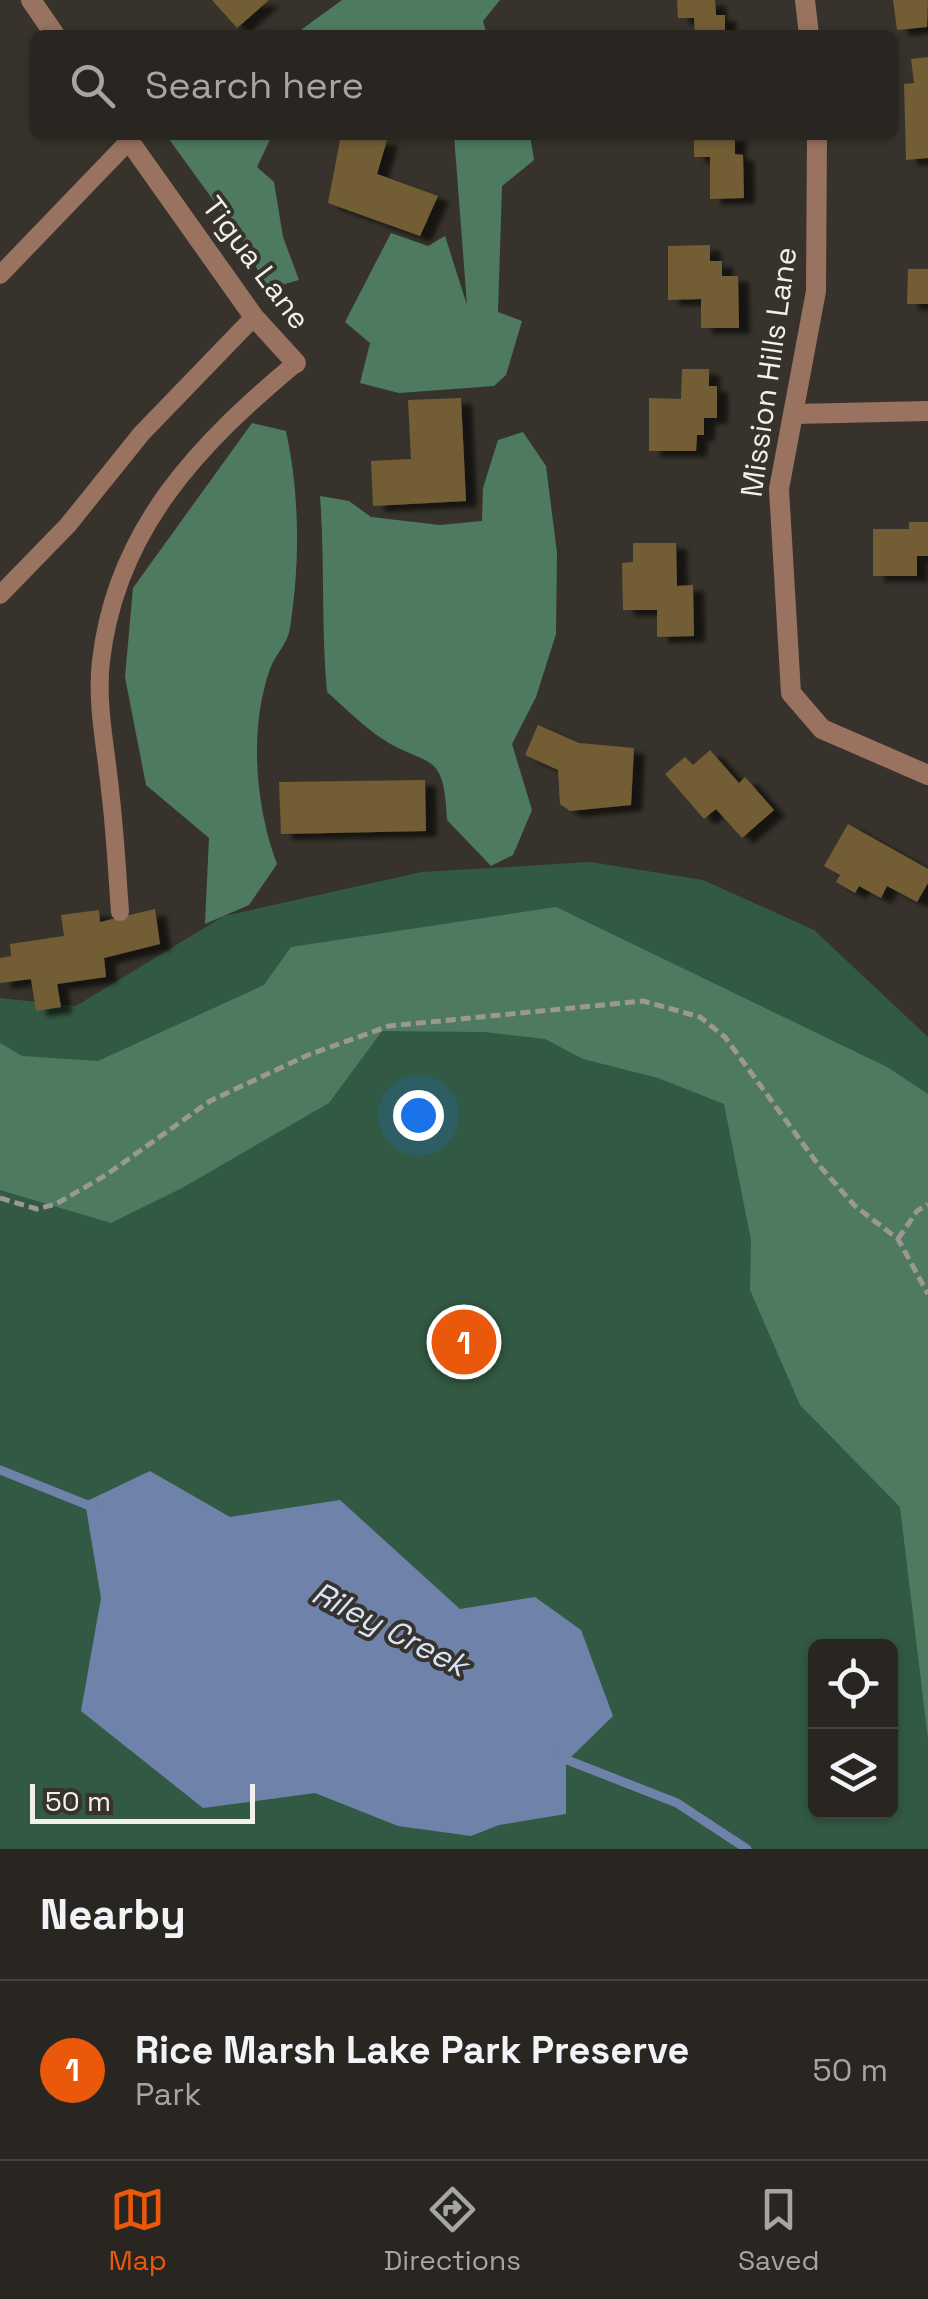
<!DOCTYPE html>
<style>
:root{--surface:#292621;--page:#35322e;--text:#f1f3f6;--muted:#a5a5a5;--line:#45433f;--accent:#ea580c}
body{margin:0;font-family:"Space Grotesk",sans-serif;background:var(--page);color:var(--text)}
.controls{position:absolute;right:30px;bottom:30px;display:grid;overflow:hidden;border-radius:15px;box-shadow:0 2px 8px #0004}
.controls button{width:90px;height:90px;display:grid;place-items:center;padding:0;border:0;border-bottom:2px solid var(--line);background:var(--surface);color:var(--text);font:50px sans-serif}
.scale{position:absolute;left:30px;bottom:25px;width:225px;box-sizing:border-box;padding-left:10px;border:5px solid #f2f0eb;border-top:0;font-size:28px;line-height:35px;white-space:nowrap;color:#f2f0eb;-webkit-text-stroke:8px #37332c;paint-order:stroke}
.you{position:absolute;left:418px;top:1115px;width:35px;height:35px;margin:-25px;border:8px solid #fff;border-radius:50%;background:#1a73e8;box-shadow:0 0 0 15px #1a73e833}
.badge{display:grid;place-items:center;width:65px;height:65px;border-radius:50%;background:var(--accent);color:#fff;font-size:32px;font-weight:700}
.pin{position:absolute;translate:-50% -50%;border:5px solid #fff;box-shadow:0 2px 10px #0006}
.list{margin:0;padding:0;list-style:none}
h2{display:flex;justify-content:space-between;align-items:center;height:130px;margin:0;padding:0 40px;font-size:42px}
h2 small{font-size:32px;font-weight:400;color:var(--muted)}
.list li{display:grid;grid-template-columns:65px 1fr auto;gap:30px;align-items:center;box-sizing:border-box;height:180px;padding:0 40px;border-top:2px solid var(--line)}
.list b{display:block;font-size:38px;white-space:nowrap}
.list p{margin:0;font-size:32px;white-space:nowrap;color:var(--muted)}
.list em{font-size:32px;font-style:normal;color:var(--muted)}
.icon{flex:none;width:55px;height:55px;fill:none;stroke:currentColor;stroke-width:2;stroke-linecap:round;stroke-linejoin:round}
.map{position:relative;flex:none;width:928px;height:1849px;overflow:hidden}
.search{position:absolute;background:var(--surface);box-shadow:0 2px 8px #0004;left:30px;right:30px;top:30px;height:110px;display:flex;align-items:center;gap:25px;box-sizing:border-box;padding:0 35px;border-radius:15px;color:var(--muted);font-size:38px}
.sheet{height:310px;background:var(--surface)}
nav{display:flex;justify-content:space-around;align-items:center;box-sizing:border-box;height:140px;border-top:2px solid var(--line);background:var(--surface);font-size:28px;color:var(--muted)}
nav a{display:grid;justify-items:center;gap:5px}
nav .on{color:var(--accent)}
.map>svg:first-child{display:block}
.green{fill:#325943;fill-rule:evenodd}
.forest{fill:#4e7b60}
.water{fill:#6f83aa}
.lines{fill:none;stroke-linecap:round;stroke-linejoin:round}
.stream{stroke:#6f83aa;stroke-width:9}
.building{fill:#725d34;filter:url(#shadow)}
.path{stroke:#9b9892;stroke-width:5;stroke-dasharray:10 5;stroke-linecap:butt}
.lane{stroke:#997260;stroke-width:18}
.street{stroke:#997260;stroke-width:20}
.labels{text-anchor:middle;stroke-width:8;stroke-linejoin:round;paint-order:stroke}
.street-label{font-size:30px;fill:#f2f0eb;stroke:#37332c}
.water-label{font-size:32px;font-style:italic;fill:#d6e3fd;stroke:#37332c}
</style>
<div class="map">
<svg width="928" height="1849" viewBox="0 0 928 1849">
<defs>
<filter id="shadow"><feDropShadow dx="11" dy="6" stdDeviation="2.5" flood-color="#0009"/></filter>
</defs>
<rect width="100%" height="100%" fill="#37332c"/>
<path class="green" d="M590,862L703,880L814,930L928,1037V1849H0V998L76,1006L224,916L422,872ZM816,1646H890V1812H816Z"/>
<g class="forest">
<path d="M342,0H500L483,21L487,35H294Z"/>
<path d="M166,135H272L257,167L274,182L283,237L299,280L267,289L245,244Z"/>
<path d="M454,135H530L534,160L502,186L498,312L522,321L506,375L494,386L399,393L360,383L370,343L345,322L391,233L428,246L445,236L467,305Z"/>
<path d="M252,423L286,431C300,495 300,564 290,628C288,643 275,655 270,669C249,728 255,806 277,864L249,905L205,924L209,838L146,785L125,677L133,588Z"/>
<path d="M523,432L546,466L557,553L556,634L536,697L512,744L532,810L513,855L491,866L447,820C444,747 428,769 381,738C362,725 344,707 327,692C321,627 325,561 320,496L349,501L371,517L440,525L482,521L483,488L498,440Z"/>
<path d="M556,907L887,1067L928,1094V1739L900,1507L800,1405L750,1290L751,1240L724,1104L658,1078L583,1059L545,1039L484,1032L382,1031L329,1103L182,1188L111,1223L0,1190V1043L22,1056L98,1061L264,985L291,947Z"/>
</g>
<path class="water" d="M150,1471L230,1517L340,1500L460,1609L535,1597L581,1630L613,1716L566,1762V1814L499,1825L471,1836L398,1826L315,1793L203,1808L81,1711L101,1598L85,1502Z"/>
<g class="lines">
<g class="stream">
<path d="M0,1470L95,1508"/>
<path d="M557,1756L677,1803L747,1849"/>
</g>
</g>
<g class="building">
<path d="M212,0H269L237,28Z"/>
<path d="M677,0H715L716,15H725V35H695L694,18H678Z"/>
<path d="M893,0H928L927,27L897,30Z"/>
<path d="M928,57V158L906,160L904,84L914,83L911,59Z"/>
<path d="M341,135L387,140L377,174L438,196L420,236L328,203Z"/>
<path d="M694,135H735V154L743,155L744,198L710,199V157H694Z"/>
<path d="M710,245V261H722V276H738L739,328H701V299L668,300V246Z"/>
<path d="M908,269H928V304H907Z"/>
<path d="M682,369H709V386H717V418H704V435H697L696,451H649V398L681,399Z"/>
<path d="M461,398L466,501L373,506L371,461L411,459L408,400Z"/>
<path d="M909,522H928V556H917V576H873V529H909Z"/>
<path d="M633,543H676L677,586L693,585L694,636L657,637V610H623L622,563L633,562Z"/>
<path d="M538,725L579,743L634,748L631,805L570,811L560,804L558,770L525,755Z"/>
<path d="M710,750L739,783L745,777L774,810L742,838L716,809L704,819L665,774L685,757L693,765Z"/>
<path d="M425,780L426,831L281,834L279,782Z"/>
<path d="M848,824L928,869V883L917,902L887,886L881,898L859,886L855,893L836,882L840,875L824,866Z"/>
<path d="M155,909L160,944L104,958L106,977L57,984L61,1007L36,1011L31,979L0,983V958L11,956L10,944L64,936L61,915L99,910L100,922Z"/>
</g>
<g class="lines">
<g class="path">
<path d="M0,1198L37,1209L56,1204L106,1175L210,1101L308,1055L389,1026L643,1001L700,1017L725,1037L817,1163L855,1206L898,1239L928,1294"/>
<path d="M898,1239L917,1211L928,1204"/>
</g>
<g class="lane">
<path d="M0,275L129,141"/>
<path d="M0,595L68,525L142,433L254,317"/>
<path d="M120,912C117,871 115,830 110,790C106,748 96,704 101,661C116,529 199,444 296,363"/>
</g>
<g class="street">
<path d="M31,0L55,35"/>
<path d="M805,0L809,35"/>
<path d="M125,135L254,317L296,363"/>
<path d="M817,135L816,291L779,489L791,693L822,729L928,775"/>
<path d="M794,414L928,411"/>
</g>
</g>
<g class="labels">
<g class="street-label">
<text transform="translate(256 263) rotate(53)" y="10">Tigua Lane</text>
<text transform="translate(769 372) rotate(-82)" y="10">Mission Hills Lane</text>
</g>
<g class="water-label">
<text transform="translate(390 1629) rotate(27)" y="11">Riley Creek</text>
</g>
</g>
</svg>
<div class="controls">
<button><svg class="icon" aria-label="locate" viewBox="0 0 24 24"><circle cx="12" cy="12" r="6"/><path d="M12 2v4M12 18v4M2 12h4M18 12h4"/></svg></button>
<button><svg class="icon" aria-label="layers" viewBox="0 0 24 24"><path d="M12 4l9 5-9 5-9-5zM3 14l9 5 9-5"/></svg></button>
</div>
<div class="scale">50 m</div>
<div class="you"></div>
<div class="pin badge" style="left:464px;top:1342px">1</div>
<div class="search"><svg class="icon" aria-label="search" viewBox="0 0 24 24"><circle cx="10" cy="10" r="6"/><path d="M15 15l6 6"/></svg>Search here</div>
</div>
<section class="sheet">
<h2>Nearby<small></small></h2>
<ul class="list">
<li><span class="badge">1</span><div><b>Rice Marsh Lake Park Preserve</b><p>Park</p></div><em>50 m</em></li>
</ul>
</section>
<nav>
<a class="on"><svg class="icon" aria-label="map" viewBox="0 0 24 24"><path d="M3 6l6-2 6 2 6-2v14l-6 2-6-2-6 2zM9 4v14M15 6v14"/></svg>Map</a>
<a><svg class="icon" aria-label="directions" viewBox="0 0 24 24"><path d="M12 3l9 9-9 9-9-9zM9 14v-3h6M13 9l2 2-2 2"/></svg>Directions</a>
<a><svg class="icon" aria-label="saved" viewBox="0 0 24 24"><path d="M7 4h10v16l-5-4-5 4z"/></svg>Saved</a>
</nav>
